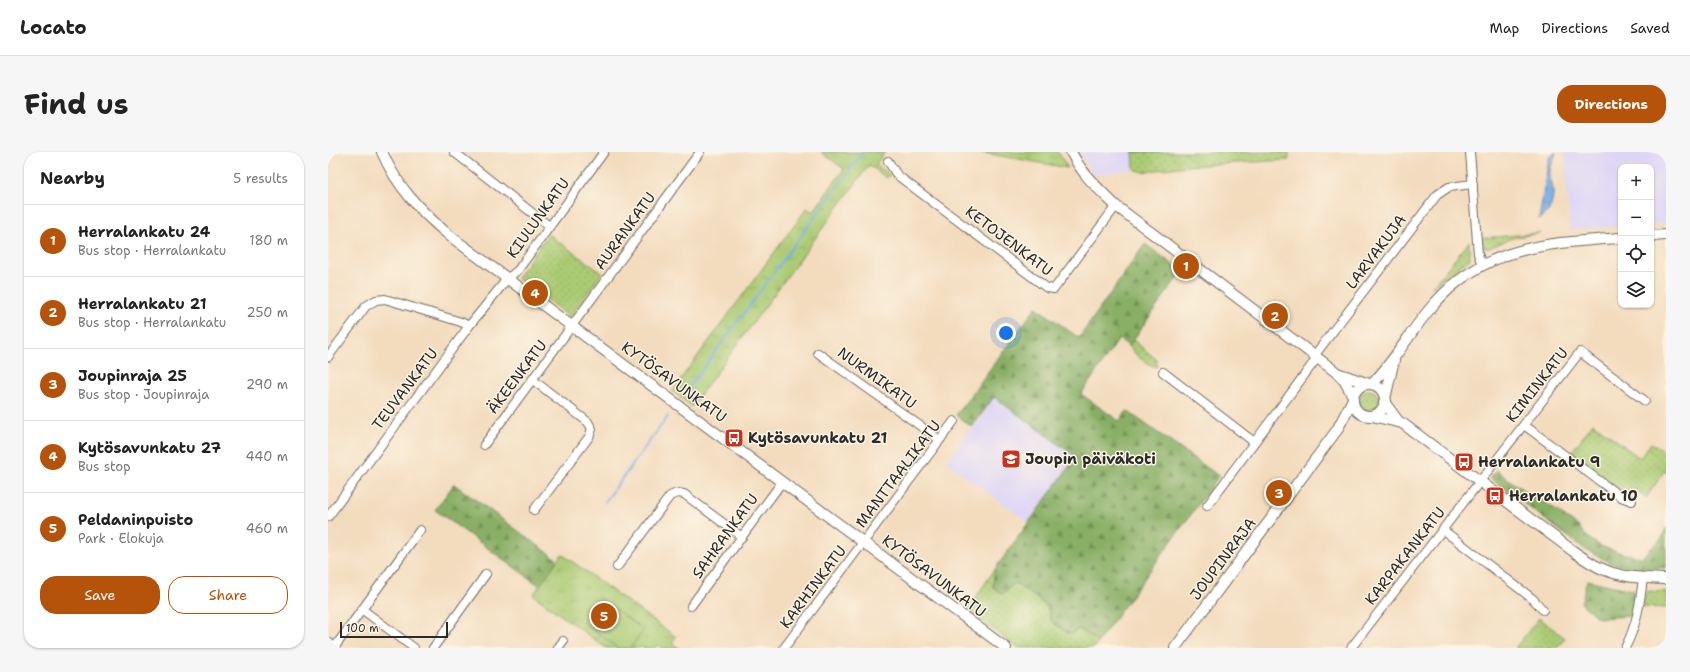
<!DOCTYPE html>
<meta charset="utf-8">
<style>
:root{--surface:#fff;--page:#f6f6f6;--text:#222;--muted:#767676;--line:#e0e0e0;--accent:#b45309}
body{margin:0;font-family:"Shantell Sans",sans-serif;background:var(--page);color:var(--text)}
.controls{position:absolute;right:12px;top:12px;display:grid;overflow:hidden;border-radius:8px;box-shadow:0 1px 3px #0004}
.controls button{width:36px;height:36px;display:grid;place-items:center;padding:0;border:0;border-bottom:1px solid var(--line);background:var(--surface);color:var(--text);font:20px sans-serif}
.scale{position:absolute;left:12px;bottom:10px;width:108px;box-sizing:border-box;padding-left:4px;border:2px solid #2b2b2b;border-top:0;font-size:11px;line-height:14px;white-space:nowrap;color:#2b2b2b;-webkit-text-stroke:3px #fcf5e5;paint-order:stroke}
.you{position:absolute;left:678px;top:181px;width:14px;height:14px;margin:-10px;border:3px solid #fff;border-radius:50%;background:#1a73e8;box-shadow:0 0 0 6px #1a73e833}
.badge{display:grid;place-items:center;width:26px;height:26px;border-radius:50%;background:var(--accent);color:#fff;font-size:13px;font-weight:700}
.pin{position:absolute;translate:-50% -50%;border:2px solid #fff;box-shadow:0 1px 4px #0006}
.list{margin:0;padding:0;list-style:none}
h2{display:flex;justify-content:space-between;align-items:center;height:52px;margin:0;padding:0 16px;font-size:17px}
h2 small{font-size:13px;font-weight:400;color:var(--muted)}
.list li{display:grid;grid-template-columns:26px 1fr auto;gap:12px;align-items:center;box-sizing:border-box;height:72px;padding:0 16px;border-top:1px solid var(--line)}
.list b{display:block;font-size:15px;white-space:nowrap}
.list p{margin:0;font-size:13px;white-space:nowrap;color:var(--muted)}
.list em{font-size:13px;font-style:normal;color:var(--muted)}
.actions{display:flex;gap:8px;padding:12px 16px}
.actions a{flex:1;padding:9px 0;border:1px solid var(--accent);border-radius:16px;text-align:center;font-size:14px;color:var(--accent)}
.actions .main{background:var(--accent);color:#fff}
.icon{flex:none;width:22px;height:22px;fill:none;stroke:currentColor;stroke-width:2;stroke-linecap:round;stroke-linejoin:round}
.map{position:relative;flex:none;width:1338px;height:496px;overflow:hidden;border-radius:16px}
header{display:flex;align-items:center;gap:24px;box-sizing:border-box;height:56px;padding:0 20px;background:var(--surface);border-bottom:1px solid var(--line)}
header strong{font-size:19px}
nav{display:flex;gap:22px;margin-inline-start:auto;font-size:14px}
.intro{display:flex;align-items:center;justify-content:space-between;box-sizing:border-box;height:96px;padding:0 24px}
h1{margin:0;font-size:28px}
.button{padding:10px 18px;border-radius:16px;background:var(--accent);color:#fff;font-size:14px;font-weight:700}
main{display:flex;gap:24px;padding:0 24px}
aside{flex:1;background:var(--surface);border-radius:16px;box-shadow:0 1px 3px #0004}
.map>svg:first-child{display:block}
.built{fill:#ddd5f6}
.grass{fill:url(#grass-dots);stroke:#6b7b4f}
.forest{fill:url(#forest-firs);stroke:#5a6d48}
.park{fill:url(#park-tufts);stroke:#6b7b4f}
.pitch{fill:#abcb73;stroke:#6b7b4f}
.water{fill:url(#water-ripples);stroke:#546c8a}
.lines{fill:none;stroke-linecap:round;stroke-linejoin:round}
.stream{stroke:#7caee8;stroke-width:2}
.minor-casing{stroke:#71695e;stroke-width:10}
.tertiary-casing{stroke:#71695e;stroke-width:12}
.minor{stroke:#fff;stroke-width:8}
.tertiary{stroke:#fff;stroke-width:10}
.labels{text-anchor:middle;stroke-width:3;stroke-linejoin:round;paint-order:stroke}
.street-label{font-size:15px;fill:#2b2b2b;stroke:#fcf5e5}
.poi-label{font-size:15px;font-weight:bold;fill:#2b2b2b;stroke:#fcf5e5;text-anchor:start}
</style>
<header>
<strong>Locato</strong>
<nav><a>Map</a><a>Directions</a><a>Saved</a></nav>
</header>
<div class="intro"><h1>Find us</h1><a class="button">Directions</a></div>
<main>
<aside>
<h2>Nearby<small>5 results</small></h2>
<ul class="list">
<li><span class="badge">1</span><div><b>Herralankatu 24</b><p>Bus stop · Herralankatu</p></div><em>180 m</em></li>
<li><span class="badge">2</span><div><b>Herralankatu 21</b><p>Bus stop · Herralankatu</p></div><em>250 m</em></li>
<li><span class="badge">3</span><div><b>Joupinraja 25</b><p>Bus stop · Joupinraja</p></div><em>290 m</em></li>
<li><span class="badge">4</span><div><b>Kytösavunkatu 27</b><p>Bus stop</p></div><em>440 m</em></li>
<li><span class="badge">5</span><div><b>Peldaninpuisto</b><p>Park · Elokuja</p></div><em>460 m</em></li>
</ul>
<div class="actions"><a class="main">Save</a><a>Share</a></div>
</aside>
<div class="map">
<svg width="1338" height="496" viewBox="0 0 1338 496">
<defs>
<pattern id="grass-dots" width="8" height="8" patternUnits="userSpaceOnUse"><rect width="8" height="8" fill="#abcb73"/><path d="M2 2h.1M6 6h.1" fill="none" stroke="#93ae64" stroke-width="1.8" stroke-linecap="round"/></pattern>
<pattern id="forest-firs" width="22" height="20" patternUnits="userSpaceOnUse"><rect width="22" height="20" fill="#88af65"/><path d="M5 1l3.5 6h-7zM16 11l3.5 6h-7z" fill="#6f8f53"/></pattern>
<pattern id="park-tufts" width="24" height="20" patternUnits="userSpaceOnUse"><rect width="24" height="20" fill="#abcb73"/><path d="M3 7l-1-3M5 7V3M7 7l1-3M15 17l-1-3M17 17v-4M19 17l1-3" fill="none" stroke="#93ae64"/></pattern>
<pattern id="water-ripples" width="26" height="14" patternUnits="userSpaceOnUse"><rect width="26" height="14" fill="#7caee8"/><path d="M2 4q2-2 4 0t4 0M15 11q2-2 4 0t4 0" fill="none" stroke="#668ebc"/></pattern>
</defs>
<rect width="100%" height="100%" fill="#fcf5e5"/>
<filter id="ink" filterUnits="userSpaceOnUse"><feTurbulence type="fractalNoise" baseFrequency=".025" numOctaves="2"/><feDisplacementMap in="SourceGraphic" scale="8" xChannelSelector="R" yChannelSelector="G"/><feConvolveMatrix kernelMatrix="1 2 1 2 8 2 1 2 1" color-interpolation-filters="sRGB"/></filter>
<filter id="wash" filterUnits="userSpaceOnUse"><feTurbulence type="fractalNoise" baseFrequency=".012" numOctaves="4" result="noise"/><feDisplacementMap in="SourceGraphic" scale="16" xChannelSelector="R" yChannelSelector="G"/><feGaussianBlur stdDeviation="0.9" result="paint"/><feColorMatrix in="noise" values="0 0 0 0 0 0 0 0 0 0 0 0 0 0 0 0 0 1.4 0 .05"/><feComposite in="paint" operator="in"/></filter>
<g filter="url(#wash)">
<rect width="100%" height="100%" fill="#f3dcbe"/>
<g class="built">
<path d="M751,0H805L806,17L766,23Z"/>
<path d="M1236,0H1338V71L1323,72V15H1293V74L1242,78Z"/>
<path d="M666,245L748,305L700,370L618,310Z"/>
</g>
<g class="grass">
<path d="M805,0H961V8L858,14L815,20L806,17Z"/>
<path d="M1212,81L1184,86L1161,96H1156L1154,86Z"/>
<path d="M220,82L274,121L242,165L189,126Z"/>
<path d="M1141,90L1142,107L1104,135Z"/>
<path d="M805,188L828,207L829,215C817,212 808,204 801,194Z"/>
<circle cx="1041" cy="248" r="10"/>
<path d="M1265,271L1312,306L1323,291L1338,300V320L1336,319L1318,346L1309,338L1294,339L1243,301Z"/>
<path d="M667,417L665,435L673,442L687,430L719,454L723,469L742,482L751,477L770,490L766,496H690L639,458Z"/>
<path d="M1320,439L1338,440V456L1315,455L1317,443Z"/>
<path d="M1211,466L1237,486L1229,496H1187Z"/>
</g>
<g class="forest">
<path d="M817,92L854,119L801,194L791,187L753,242L791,269L799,259L891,324L770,490L751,477L742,482L723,469L719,454L687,431L674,442L665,435L667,417L748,305L666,245L644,275L628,263L708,155L751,186Z"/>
<path d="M1168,318L1198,340L1211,346L1251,375C1265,396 1291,401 1314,405L1334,386L1338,376V416H1303L1283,411L1258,398L1162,326Z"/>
<path d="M126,332L230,408L212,434L107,358Z"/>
<path d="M1259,428L1305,438L1307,441L1306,455L1303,464L1270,466L1253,451Z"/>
</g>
<g class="park">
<path d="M493,0H557L548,12L562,23L559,26L541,13L364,254L344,239L479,56L485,60L516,17Z"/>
<path d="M650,0H730L740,16Z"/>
<path d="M234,402L348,485L344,491L351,496H333L329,493L327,496H316L313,495L312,496H278L205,443Z"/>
</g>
<path class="pitch" d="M272,446L316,478L302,496H290L254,470Z"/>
<path class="water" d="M1226,0H1228C1227,7 1223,12 1222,18C1221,24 1224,31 1225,37C1226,48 1222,63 1211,67L1221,6Z"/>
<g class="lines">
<g class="stream">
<path d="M357,241L535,0"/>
<path d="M277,350L340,264"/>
</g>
</g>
</g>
<g filter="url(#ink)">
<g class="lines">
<defs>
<g id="minor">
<path d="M126,0L221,74"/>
<path d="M1142,0L1150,102L1154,113"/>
<path d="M560,9L569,23L719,136L726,137L788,54"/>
<path d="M490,201L612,288"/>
<path d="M986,204L1109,43L1121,35L1145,32"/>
<path d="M0,205L38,154L48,148L57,147L133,170L141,174"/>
<path d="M835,220L926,290"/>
<path d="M205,228L260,270L264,277L261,285L206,358"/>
<path d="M1196,273L1293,345L1304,349"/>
<path d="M156,293L372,0"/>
<path d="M879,354L989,206"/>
<path d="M0,365L141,174L179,127L190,118L276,0"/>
<path d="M1115,378L1205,447L1215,458"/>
<path d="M289,415L342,344L349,341L356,342L414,385"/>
<path d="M363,454L454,330"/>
<path d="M35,458L86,496"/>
<path d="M6,496L92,378"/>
<path d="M105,496L158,422"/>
<path d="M230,496L235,489"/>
<path d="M456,496L626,269"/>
<path d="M1023,496L1252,200L1317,249"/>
<path d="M1297,496C1309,473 1312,451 1315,426"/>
</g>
<g id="tertiary">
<path d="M54,0C69,35 93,60 122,84L678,496"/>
<path d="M743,0C756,25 769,35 788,54L1008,220L1016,228L1025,244"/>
<path d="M1323,84L1338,83"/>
<path d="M1012,222L1041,232"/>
<path d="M1044,232C1068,208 1084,176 1107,151C1158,93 1222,91 1293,86"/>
<circle cx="1041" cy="248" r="16"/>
<path d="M1057,247L1066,208"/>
<path d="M1056,250L1071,270"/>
<path d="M1044,264L1074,271L1245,399C1255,406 1266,414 1277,418C1296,426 1317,426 1338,427"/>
<path d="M0,491L5,496"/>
<path d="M847,496L1009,278L1025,247"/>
</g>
</defs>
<use href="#minor" class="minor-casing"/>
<use href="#tertiary" class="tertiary-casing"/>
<use href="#minor" class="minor"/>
<use href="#tertiary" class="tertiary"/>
</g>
</g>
<defs>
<symbol id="bus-square" viewBox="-11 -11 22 22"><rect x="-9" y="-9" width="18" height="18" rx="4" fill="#c8321e" stroke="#fcf5e5"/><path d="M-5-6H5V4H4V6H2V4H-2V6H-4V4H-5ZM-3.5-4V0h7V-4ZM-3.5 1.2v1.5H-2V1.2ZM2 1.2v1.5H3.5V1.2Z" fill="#fff"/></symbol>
<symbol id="school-square" viewBox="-11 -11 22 22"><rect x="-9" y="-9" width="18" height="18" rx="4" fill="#c8321e" stroke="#fcf5e5"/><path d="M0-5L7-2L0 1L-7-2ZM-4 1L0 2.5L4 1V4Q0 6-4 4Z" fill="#fff"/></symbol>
</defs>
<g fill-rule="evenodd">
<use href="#bus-square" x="395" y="275" width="22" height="22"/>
<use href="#school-square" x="672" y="296" width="22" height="22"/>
<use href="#bus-square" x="1125" y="299" width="22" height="22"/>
<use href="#bus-square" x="1156" y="333" width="22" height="22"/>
</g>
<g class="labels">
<g class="street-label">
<text transform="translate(210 66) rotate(-54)" y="5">KIULUNKATU</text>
<text transform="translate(297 79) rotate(-54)" y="5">AURANKATU</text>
<text transform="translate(681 89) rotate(37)" y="5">KETOJENKATU</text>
<text transform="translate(1048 100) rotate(-53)" y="5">LARVAKUJA</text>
<text transform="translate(189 225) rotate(-53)" y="5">ÄKEENKATU</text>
<text transform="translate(549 226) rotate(36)" y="5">NURMIKATU</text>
<text transform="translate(346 230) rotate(36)" y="5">KYTÖSAVUNKATU</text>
<text transform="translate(1209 233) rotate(-52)" y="5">KIMINKATU</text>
<text transform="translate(77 237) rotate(-53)" y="5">TEUVANKATU</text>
<text transform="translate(570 322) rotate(-53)" y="5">MANTTAALIKATU</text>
<text transform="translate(397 384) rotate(-54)" y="5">SAHRANKATU</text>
<text transform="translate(1077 404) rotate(-52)" y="5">KARPAKANKATU</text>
<text transform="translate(895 407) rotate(-53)" y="5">JOUPINRAJA</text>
<text transform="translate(606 424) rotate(37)" y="5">KYTÖSAVUNKATU</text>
<text transform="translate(485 435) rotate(-53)" y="5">KARHINKATU</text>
</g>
<g class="poi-label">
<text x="420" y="291">Kytösavunkatu 21</text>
<text x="697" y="312">Joupin päiväkoti</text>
<text x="1150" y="315">Herralankatu 9</text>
<text x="1181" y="349">Herralankatu 10</text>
</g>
</g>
</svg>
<div class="controls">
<button>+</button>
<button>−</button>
<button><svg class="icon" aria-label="locate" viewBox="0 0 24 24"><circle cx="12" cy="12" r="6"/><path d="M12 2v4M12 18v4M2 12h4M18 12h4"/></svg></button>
<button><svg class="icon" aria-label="layers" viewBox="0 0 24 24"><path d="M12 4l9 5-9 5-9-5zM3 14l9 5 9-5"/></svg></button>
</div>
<div class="scale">100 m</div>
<div class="you"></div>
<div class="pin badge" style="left:858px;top:114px">1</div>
<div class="pin badge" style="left:947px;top:164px">2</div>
<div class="pin badge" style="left:951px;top:341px">3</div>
<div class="pin badge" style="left:207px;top:141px">4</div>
<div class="pin badge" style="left:276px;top:464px">5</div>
</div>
</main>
